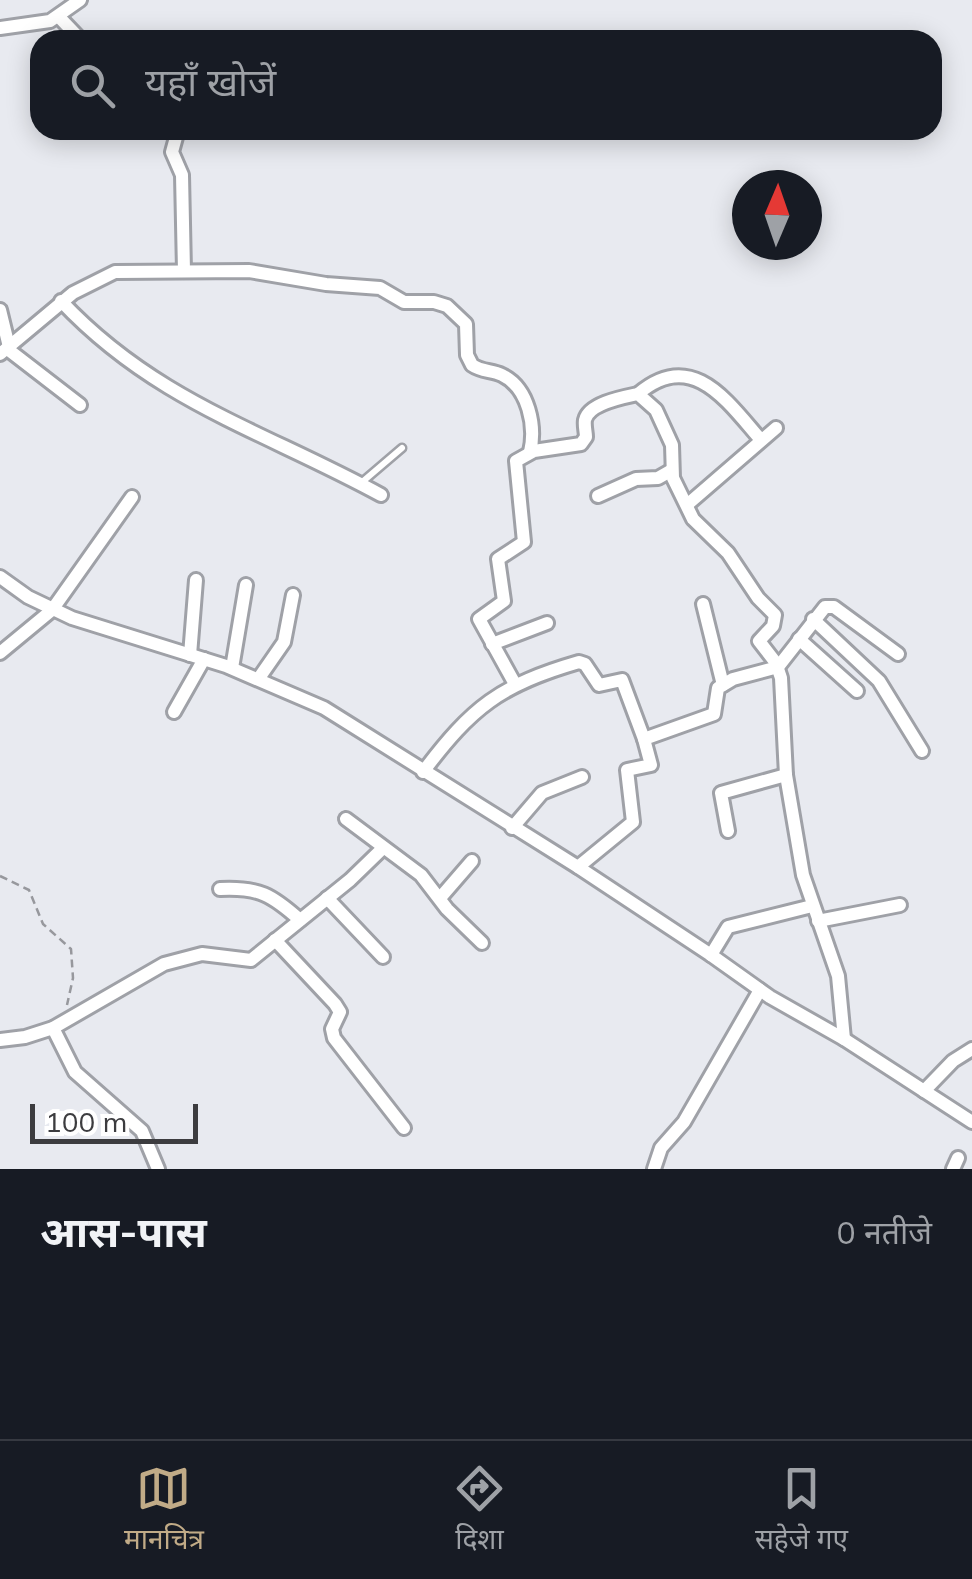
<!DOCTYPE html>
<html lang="hi">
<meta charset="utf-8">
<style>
:root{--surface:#171b24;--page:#242831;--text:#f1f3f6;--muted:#9ea1a6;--line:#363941;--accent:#c1ab87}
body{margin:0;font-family:Mulish,"Noto Sans Devanagari",sans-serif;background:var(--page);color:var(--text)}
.compass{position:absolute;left:732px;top:170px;width:90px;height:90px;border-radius:50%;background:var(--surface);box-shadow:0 5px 25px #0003;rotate:2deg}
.scale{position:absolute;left:30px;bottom:25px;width:168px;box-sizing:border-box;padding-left:10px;border:5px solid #3c3c3f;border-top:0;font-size:28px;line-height:35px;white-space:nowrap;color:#3c3c3f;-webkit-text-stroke:8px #fff;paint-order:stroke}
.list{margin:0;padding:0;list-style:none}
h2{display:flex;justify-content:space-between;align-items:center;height:130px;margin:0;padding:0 40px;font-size:42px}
h2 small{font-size:32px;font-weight:400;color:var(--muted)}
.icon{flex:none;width:55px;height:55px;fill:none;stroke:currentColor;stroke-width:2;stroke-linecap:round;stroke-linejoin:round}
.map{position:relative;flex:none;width:972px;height:1169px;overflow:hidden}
.search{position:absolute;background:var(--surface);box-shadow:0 5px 25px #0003;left:30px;right:30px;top:30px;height:110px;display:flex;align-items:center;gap:25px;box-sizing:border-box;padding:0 35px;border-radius:30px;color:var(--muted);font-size:38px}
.sheet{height:270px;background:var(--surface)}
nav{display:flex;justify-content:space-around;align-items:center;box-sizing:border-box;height:140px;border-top:2px solid var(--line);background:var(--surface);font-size:28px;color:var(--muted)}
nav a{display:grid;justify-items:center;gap:5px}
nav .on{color:var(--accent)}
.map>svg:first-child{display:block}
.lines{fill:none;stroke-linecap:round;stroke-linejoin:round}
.service-casing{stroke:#9fa1a7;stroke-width:11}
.minor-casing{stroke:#9fa1a7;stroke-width:18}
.path{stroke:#97989d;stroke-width:2.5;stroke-dasharray:8 5;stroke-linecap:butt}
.service{stroke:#fff;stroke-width:6}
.minor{stroke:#fff;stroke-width:12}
</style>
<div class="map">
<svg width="972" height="1169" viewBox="0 0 972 1169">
<rect width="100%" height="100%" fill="#e8eaf0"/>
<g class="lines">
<defs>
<path id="service" d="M361,483L402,448"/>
<g id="minor">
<path d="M59,17L81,40"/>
<path d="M0,28L50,21L80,0"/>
<path d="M178,130L172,152L182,175L184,271"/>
<path d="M61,301C156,402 264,431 381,495"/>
<path d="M0,310L10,351L80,405"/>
<path d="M0,354L73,293L115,272L249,271L326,284L380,288L404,302H434L447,306L466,324L467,355L472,365C482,372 492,370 502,375C529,388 536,427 530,452"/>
<path d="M638,394C692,348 727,401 761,440"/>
<path d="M598,496L636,479L658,478L672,470"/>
<path d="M688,504L776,428"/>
<path d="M0,577L28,597L72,618L226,666L324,708L578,867L711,955L770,997L844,1039L972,1122"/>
<path d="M703,604L723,685"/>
<path d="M813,619L879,681L922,751"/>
<path d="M799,639L857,691"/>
<path d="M492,644L547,623"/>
<path d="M0,653L52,610L132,497"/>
<path d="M190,655L196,580"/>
<path d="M232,668L246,585"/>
<path d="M259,678L284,642L293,595"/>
<path d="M515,684L479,619L504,601L498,559L524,542L516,461L534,451L581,444L586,437C586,432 584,426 585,420C589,403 624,397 638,394L656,410L672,445L673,478L693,519L728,553L758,598L775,615L773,626L759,641L776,663L781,678L786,775L803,875L838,976L844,1039"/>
<path d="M174,712L204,659"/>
<path d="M423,772C472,707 500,685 579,662L585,664L599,685L622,680L644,739"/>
<path d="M346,819L421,875L447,909L482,943"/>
<path d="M512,828L542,793L582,777"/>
<path d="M728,831L721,793L786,775"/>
<path d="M578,867L633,822L627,770L651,765L644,739L714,714L718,688L733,679L778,667L825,607H834L898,654"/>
<path d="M220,889C259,887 272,895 300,920"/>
<path d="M327,898L383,957"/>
<path d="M440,898L472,861"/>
<path d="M818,921L900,905"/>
<path d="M275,940L335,1004L340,1012L332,1029L334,1038L404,1128"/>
<path d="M711,955L728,927L812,906"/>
<path d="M53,1028L75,1072L142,1131L158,1169"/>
<path d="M0,1040L25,1037L53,1028L164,964L202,954L251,960L350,880L382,849"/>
<path d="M924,1091L953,1061L972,1049"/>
<path d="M654,1169L661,1148L684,1122L760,990"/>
<path d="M953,1169L958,1158"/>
</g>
</defs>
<use href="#service" class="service-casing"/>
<use href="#minor" class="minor-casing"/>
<path class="path" d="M0,876L29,890L43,924L71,949L73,978L67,1005"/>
<use href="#service" class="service"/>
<use href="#minor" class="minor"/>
</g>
</svg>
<svg class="compass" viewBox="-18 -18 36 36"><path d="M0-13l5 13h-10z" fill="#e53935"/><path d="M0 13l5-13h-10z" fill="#9ea1a6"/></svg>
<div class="scale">100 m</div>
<div class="search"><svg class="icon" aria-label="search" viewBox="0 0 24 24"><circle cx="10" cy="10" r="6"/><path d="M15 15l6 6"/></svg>यहाँ खोजें</div>
</div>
<section class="sheet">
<h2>आस-पास<small>0 नतीजे</small></h2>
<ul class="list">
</ul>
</section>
<nav>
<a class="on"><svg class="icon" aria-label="map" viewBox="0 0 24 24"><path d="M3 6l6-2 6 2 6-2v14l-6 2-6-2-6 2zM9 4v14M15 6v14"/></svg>मानचित्र</a>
<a><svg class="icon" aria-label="directions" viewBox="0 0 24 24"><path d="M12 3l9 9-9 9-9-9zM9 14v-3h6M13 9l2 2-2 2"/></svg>दिशा</a>
<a><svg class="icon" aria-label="saved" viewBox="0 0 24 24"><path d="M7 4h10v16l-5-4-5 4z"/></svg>सहेजे गए</a>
</nav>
